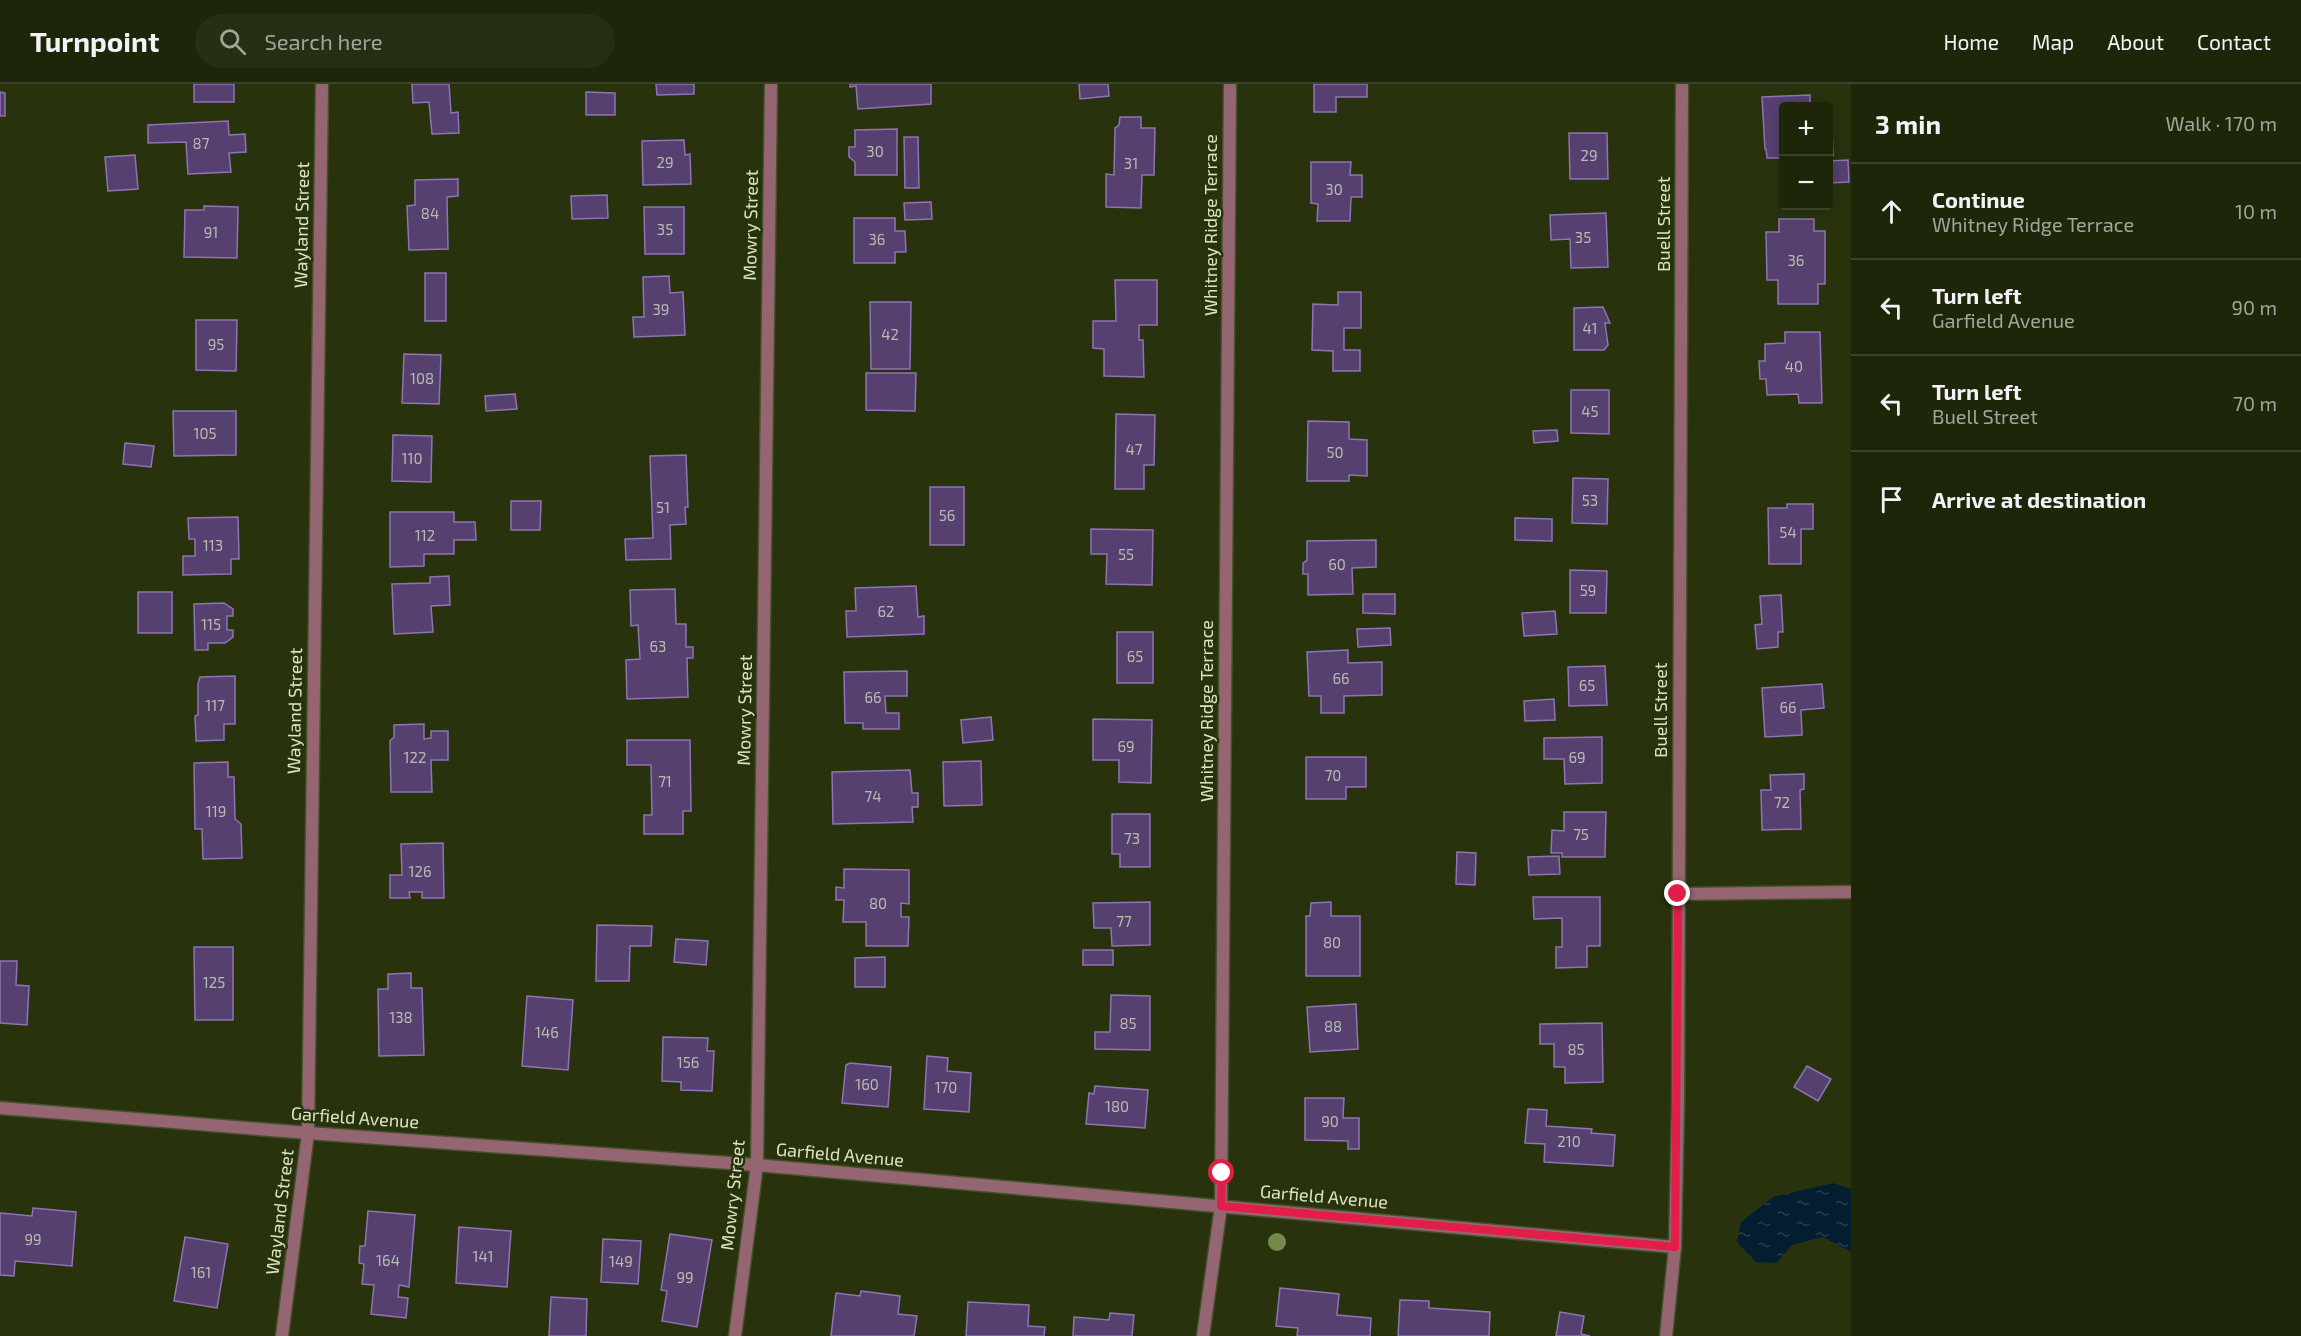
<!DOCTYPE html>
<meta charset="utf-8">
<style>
:root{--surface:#1e260a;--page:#262e13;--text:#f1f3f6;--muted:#a1a59c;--line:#3c432b}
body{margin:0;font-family:"Exo 2",sans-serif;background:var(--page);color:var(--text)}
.controls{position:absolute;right:18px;top:18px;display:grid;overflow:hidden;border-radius:6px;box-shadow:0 3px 15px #0003}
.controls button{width:54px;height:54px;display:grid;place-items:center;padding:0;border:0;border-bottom:2px solid var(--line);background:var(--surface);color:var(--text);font:30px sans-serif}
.stop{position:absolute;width:18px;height:18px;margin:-14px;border:4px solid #e11d48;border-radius:50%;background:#fff}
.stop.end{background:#e11d48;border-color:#fff;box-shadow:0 2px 6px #0008}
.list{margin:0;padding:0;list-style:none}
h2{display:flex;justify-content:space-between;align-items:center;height:78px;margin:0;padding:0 24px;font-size:26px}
h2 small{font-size:20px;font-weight:400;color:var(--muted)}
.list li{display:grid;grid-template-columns:39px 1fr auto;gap:18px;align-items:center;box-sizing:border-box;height:96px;padding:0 24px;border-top:2px solid var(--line)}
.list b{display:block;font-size:22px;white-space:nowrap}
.list p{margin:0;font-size:20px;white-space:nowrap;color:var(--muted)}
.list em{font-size:20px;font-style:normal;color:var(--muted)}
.icon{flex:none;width:33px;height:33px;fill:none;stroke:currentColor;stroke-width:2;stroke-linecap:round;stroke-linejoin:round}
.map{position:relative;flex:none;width:1851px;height:1252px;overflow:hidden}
header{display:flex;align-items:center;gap:36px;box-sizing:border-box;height:84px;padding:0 30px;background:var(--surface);border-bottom:2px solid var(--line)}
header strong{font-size:28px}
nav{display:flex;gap:33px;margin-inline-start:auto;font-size:21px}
.search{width:420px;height:54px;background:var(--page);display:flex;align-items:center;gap:15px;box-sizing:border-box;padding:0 21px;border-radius:33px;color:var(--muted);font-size:22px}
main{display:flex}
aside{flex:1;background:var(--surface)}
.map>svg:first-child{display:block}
.water{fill:url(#water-ripples)}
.building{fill:#564070;stroke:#8f73b3;stroke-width:1.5}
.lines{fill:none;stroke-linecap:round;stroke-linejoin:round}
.street-casing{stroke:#44502b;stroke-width:15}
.street{stroke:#956571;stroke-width:12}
.tree{fill:#75894b}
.route{stroke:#e11d48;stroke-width:8}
.labels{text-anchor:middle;stroke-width:5;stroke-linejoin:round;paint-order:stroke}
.number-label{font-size:15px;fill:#b8bcae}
.street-label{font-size:18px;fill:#d9e6c2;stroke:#28330e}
</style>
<header>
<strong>Turnpoint</strong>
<div class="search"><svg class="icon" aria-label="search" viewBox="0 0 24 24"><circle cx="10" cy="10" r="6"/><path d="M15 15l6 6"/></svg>Search here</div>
<nav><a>Home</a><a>Map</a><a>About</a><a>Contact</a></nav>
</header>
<main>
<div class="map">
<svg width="1851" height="1252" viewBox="0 0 1851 1252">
<defs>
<pattern id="water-ripples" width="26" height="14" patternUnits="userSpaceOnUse" patternTransform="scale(1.5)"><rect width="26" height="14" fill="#041d30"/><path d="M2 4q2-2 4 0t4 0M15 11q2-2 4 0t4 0" fill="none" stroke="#283e4c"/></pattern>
</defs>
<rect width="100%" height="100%" fill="#28330e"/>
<path class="water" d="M1833,1099L1851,1105V1168L1823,1153L1792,1161L1777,1179L1756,1178L1737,1158L1741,1138L1773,1113Z"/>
<g class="building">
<rect x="194" y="0" width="40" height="18"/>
<path d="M412,0H449L451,29L458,28L459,49L432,50L429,18L413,19Z"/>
<path d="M656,0H694V10L657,11Z"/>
<path d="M850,0H931V20L858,25L856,2L850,3Z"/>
<path d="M1079,0H1108L1109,12L1080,15Z"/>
<path d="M1314,0H1367V13H1336V28H1314Z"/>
<path d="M0,8L5,9V32H0Z"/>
<path d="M586,8L615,9V31H586Z"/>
<path d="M1810,11V22H1784V74H1767L1766,65H1765L1762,13Z"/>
<path d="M1120,33H1141V44H1155L1154,91H1142L1141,124L1106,123V90L1114,91L1115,44L1119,41Z"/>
<path d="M228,37L229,51L245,50L246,68L229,69L231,88L188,90L186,58L148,59V41Z"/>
<path d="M1828,44H1832L1833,72L1828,73Z"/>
<path d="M897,45V91H855V78L849,73V63H855V46Z"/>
<path d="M1569,49H1607L1608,95H1570Z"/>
<path d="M904,53H918L919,104H905Z"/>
<path d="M684,56L685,71L690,70L691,100L643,101L642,57Z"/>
<path d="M135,71L138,105L108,107L105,73Z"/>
<path d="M1848,76L1849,98L1828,99V77Z"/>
<path d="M1311,78H1351L1350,91H1362V113H1351L1350,137H1317L1318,120L1311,119Z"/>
<path d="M458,95V112L447,113L448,165L409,166L407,122L415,121V96Z"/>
<path d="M607,111L608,134L572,135L571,112Z"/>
<path d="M931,118L932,135L905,136L904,119Z"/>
<path d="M204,122L238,123L237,174L184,173L185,126H204Z"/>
<path d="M644,123H684V170H645Z"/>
<path d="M1606,129L1608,183L1571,184L1570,155L1551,156L1550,131Z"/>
<path d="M854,134H895V147H905L906,168H895V179H854Z"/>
<path d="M1779,135H1814V147H1825V200H1818V220H1778V196H1767L1766,148H1779Z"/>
<rect x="425" y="189" width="21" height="48"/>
<path d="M669,192L670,209L683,208L685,251L634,253L633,233H644L643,193Z"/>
<path d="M1115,196H1157V241H1139V256H1143L1144,293L1104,292V265L1093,264V237H1116Z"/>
<path d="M1338,208H1361V244H1344V266H1360V287H1333V267L1312,266L1313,220L1338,221Z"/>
<path d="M870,218H911L910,285H871Z"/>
<path d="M1603,223L1610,239H1605L1608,261L1604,266H1574V224Z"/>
<path d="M196,236H237L236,287L196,286Z"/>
<path d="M1785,248H1820L1822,319H1799L1798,310L1767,311L1766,295H1760L1759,277H1765V260L1785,259Z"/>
<path d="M404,270L441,271L439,320L402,319Z"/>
<path d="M866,289H916L915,327L866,326Z"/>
<path d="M1571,306H1609V350L1571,349Z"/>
<path d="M515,310L517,325L486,327L485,312Z"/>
<path d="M173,327H236V371L174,372Z"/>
<path d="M1116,330L1155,331L1154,381H1144V405H1115Z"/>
<path d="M1308,337L1349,338V355L1367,356V392L1349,391V397H1307Z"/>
<path d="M1557,346L1558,357L1534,359L1533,347Z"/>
<path d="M393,351L432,352L431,398L392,397Z"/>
<path d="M125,359L154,362L151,383L123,380Z"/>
<path d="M686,371L688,423H685L686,440L670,441L671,475L626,476L625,455L653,454L650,372Z"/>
<path d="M1573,394L1608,395L1607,440L1572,439Z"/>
<rect x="930" y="403" width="34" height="58"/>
<path d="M511,417H541L540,446H511Z"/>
<path d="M1787,420H1813V445H1801V480H1769L1768,424H1787Z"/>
<path d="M390,428H454V438H475L476,456H454V470H424V482L390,483Z"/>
<path d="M238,433L239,475H231V490L183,491V472H195V455H189L188,434Z"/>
<path d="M1515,434L1552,435V457L1515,456Z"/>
<path d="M1091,445L1153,446L1152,501L1106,500L1107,470H1091Z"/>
<path d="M1376,456V483L1352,484L1353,510L1308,511V490H1303V479L1307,476V457Z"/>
<path d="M1570,486L1607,487L1606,529H1570Z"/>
<path d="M449,492L450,521L431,522L433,548L394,550L392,500L430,499V493Z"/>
<path d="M916,502L918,533L924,532V550L847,553L846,527H856L855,504Z"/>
<path d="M675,505L676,540H686V563H693V574H687L688,613L627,615L626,576L640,575L638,541L631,542L630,506Z"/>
<rect x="138" y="508" width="34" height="41"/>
<path d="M1363,510H1395V530L1363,529Z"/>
<path d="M1781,511L1783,548H1778V563L1757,565L1755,541L1762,540L1760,512Z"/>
<path d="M224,519L233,525V532H227V546H233V553L225,559H208V566H195L194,520Z"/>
<path d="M1555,527L1557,550L1524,552L1522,529Z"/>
<path d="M1390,544L1391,561L1358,563L1357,545Z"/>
<rect x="1117" y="548" width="36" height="51"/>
<path d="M1348,566V579L1382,578V611L1344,612V629H1321V612H1309L1307,568Z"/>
<path d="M1605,582L1607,621L1569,622L1568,583Z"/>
<path d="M907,587V612H885L886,629H899V645H863V639H845L844,588Z"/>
<path d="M235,592V640H224V656L196,657L195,632L198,631V600L200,593Z"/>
<path d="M1822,600L1824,624L1801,626L1802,651L1765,653L1762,604Z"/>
<path d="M1554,615L1555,636L1525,637L1524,617Z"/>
<path d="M991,633L993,656L963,659L961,636Z"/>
<path d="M1093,635L1152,636L1151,699L1119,698V676H1093Z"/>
<path d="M424,640V655L431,654V647H448V676H431L432,708H391L390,657L394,653V641Z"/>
<path d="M1602,653V699L1565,700L1564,675H1544V654Z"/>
<path d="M627,656H690L691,727H683V750H644V731H652L651,681H627Z"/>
<path d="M1306,673H1366V703H1346V715H1306Z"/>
<path d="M981,677L982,721L944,722L943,678Z"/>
<path d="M228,678V693H234L235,735L241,740L242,774L203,775L202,745H195L194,679Z"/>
<path d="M910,686L912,709H918V723H912L913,738L833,740L832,688Z"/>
<path d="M1804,690V705L1800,706L1801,745L1762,746L1761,706H1771L1770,691Z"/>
<path d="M1564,728H1606L1605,773H1562V769H1551L1552,746L1564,747Z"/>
<path d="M1112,730H1150V783H1120V770H1112Z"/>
<path d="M443,759L444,814H422V808H409L410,814H390V791H402L401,760Z"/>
<path d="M1457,768L1476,769L1475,801L1456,800Z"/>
<path d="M1559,772L1560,790L1529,791L1528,773Z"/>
<path d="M844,785L909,786V820L901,819V833H909L908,862H866V838H843L844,816H836V803L844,804Z"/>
<path d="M1533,813H1600V862H1587V883L1556,884V863H1562V834L1534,835Z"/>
<path d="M1150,818V861L1112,862L1111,844H1094L1093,819Z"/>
<path d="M1331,818V832H1360V892H1306V832H1310L1311,819Z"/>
<path d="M597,841L652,842L651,862H630L629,897H596Z"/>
<path d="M676,855L708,857L706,881L674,878Z"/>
<path d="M194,863H233V936H195Z"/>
<rect x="1083" y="866" width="30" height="15"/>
<path d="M885,873V903H855V874Z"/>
<path d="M0,877H17L16,901L29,902L27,941L0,939Z"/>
<path d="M411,889V904H422L424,971L379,972L378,905H388V890Z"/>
<path d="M1111,911L1150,912V966L1095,965V948H1110Z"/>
<path d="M527,912L573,916L568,986L522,982Z"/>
<path d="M1356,920L1358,965L1310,968L1307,923Z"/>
<path d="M1602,939L1603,998L1565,999V983H1554V960H1540V940Z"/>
<path d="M663,953L708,954L707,967H714L712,1007L681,1006V998L662,997Z"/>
<path d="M927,972L948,974L947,987L971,989L969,1028L924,1025Z"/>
<path d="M850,979L891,983L888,1023L842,1019L846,981Z"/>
<path d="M1807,982L1831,995L1818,1017L1794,1003Z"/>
<path d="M1095,1002L1148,1006L1145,1044L1086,1040L1089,1009L1094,1010Z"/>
<path d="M1305,1014H1344L1343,1034H1359V1065H1348V1057L1305,1056Z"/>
<path d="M1528,1025L1547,1026L1546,1042L1592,1045L1591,1049L1615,1051L1613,1082L1544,1078L1545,1060L1525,1059Z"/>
<path d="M33,1124L76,1128L72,1182L15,1177L14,1192L0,1191V1129L32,1132Z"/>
<path d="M368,1127L415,1131L409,1203L399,1201L398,1213L408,1214L406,1234L371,1230L374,1201L362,1200L364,1180L359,1179L360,1162H365Z"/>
<path d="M459,1143L511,1147L507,1203L456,1199Z"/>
<path d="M670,1150L712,1156L697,1243L662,1237L667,1207L661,1206Z"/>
<path d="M185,1153L228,1160L217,1224L174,1217Z"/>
<path d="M603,1155L641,1157L638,1200L601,1198Z"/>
<path d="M1280,1204L1339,1210L1337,1231L1371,1234L1370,1252H1297L1298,1244L1276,1242Z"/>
<path d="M861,1207L900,1212L898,1230L917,1232L914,1252H831L836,1209L860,1212Z"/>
<path d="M551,1213L587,1215L586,1252H549Z"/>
<path d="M1400,1216L1429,1217V1224L1490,1228L1489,1252H1398Z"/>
<path d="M968,1218L1029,1221L1028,1242L1045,1243L1044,1252H966Z"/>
<path d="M1560,1228L1584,1232L1581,1250L1590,1252H1556Z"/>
<path d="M1110,1229L1134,1231L1132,1252H1073L1074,1233L1109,1236Z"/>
</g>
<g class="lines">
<defs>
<g id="street">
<path d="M1678,810L1851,808"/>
<path d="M0,1024L308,1049L757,1081L1675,1163"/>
<path d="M282,1252L308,1049L322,0"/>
<path d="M735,1252L757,1081L771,0"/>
<path d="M1203,1252L1221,1122L1230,0"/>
<path d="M1666,1252L1675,1163L1678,1023L1682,0"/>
</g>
</defs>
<use href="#street" class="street-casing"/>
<use href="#street" class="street"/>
</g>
<circle class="tree" cx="1277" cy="1158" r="9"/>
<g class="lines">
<path class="route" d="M1222,1089L1221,1122L1675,1163L1678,810"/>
</g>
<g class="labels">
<g class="number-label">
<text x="201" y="65">87</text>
<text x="875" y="73">30</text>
<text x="1589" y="77">29</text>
<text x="665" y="84">29</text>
<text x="1131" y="85">31</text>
<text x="1334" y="111">30</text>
<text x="430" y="135">84</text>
<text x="665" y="151">35</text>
<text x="211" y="154">91</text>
<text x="1583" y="159">35</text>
<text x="877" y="161">36</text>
<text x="1796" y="182">36</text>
<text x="661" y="231">39</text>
<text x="1590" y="250">41</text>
<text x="890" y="256">42</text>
<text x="216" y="266">95</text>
<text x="1794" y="288">40</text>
<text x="422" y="300">108</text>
<text x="1590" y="333">45</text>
<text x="205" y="355">105</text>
<text x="1134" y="371">47</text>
<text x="1335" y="374">50</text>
<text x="412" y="380">110</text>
<text x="1590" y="422">53</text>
<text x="663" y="429">51</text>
<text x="947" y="437">56</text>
<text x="1788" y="454">54</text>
<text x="425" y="457">112</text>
<text x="213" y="467">113</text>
<text x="1126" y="476">55</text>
<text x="1337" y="486">60</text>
<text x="1588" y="512">59</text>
<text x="886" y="533">62</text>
<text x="211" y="546">115</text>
<text x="658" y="568">63</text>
<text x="1135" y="578">65</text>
<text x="1341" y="600">66</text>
<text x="1587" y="607">65</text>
<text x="873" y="619">66</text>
<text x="215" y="627">117</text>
<text x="1788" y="629">66</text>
<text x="1126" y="668">69</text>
<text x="415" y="679">122</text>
<text x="1577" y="679">69</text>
<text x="1333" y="697">70</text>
<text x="665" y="703">71</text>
<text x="873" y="718">74</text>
<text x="1782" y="724">72</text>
<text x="216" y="733">119</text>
<text x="1581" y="756">75</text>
<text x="1132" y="760">73</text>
<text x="420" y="793">126</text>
<text x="878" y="825">80</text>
<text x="1124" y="843">77</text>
<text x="1332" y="864">80</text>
<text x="214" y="904">125</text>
<text x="401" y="939">138</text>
<text x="1128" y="945">85</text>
<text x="1333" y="948">88</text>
<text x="547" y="954">146</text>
<text x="1576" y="971">85</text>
<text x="688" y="984">156</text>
<text x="867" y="1006">160</text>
<text x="946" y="1009">170</text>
<text x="1117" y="1028">180</text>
<text x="1330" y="1043">90</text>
<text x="1569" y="1063">210</text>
<text x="33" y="1161">99</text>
<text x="483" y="1178">141</text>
<text x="388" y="1182">164</text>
<text x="621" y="1183">149</text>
<text x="201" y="1194">161</text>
<text x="685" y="1199">99</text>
</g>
<g class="street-label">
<text transform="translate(1664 140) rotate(-90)" y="6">Buell Street</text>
<text transform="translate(302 141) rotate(-89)" y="6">Wayland Street</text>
<text transform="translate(751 141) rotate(-89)" y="6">Mowry Street</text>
<text transform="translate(1211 141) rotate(-90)" y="6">Whitney Ridge Terrace</text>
<text transform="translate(745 626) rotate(-89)" y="6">Mowry Street</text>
<text transform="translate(1661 626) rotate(-90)" y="6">Buell Street</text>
<text transform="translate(295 627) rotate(-89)" y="6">Wayland Street</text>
<text transform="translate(1207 627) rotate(-90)" y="6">Whitney Ridge Terrace</text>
<text transform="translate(355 1034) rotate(4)" y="6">Garfield Avenue</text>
<text transform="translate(840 1071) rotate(5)" y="6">Garfield Avenue</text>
<text transform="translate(733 1111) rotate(-84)" y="6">Mowry Street</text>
<text transform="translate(1324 1113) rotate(5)" y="6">Garfield Avenue</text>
<text transform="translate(280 1128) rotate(-83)" y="6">Wayland Street</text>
</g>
</g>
</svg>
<div class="controls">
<button>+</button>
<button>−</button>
</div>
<div class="stop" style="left:1222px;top:1089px"></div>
<div class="stop end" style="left:1678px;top:810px"></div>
</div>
<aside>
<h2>3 min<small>Walk · 170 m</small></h2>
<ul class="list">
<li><svg class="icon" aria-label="ahead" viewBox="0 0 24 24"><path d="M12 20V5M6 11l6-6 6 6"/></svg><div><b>Continue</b><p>Whitney Ridge Terrace</p></div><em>10 m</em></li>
<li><svg class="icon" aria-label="left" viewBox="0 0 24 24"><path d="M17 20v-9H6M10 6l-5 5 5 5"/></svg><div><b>Turn left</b><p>Garfield Avenue</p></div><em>90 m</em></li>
<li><svg class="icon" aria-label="left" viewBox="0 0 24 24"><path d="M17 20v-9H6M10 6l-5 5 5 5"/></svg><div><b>Turn left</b><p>Buell Street</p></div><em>70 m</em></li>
<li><svg class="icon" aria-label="arrive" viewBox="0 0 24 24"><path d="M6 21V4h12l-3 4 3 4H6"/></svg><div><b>Arrive at destination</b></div></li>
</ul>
</aside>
</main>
